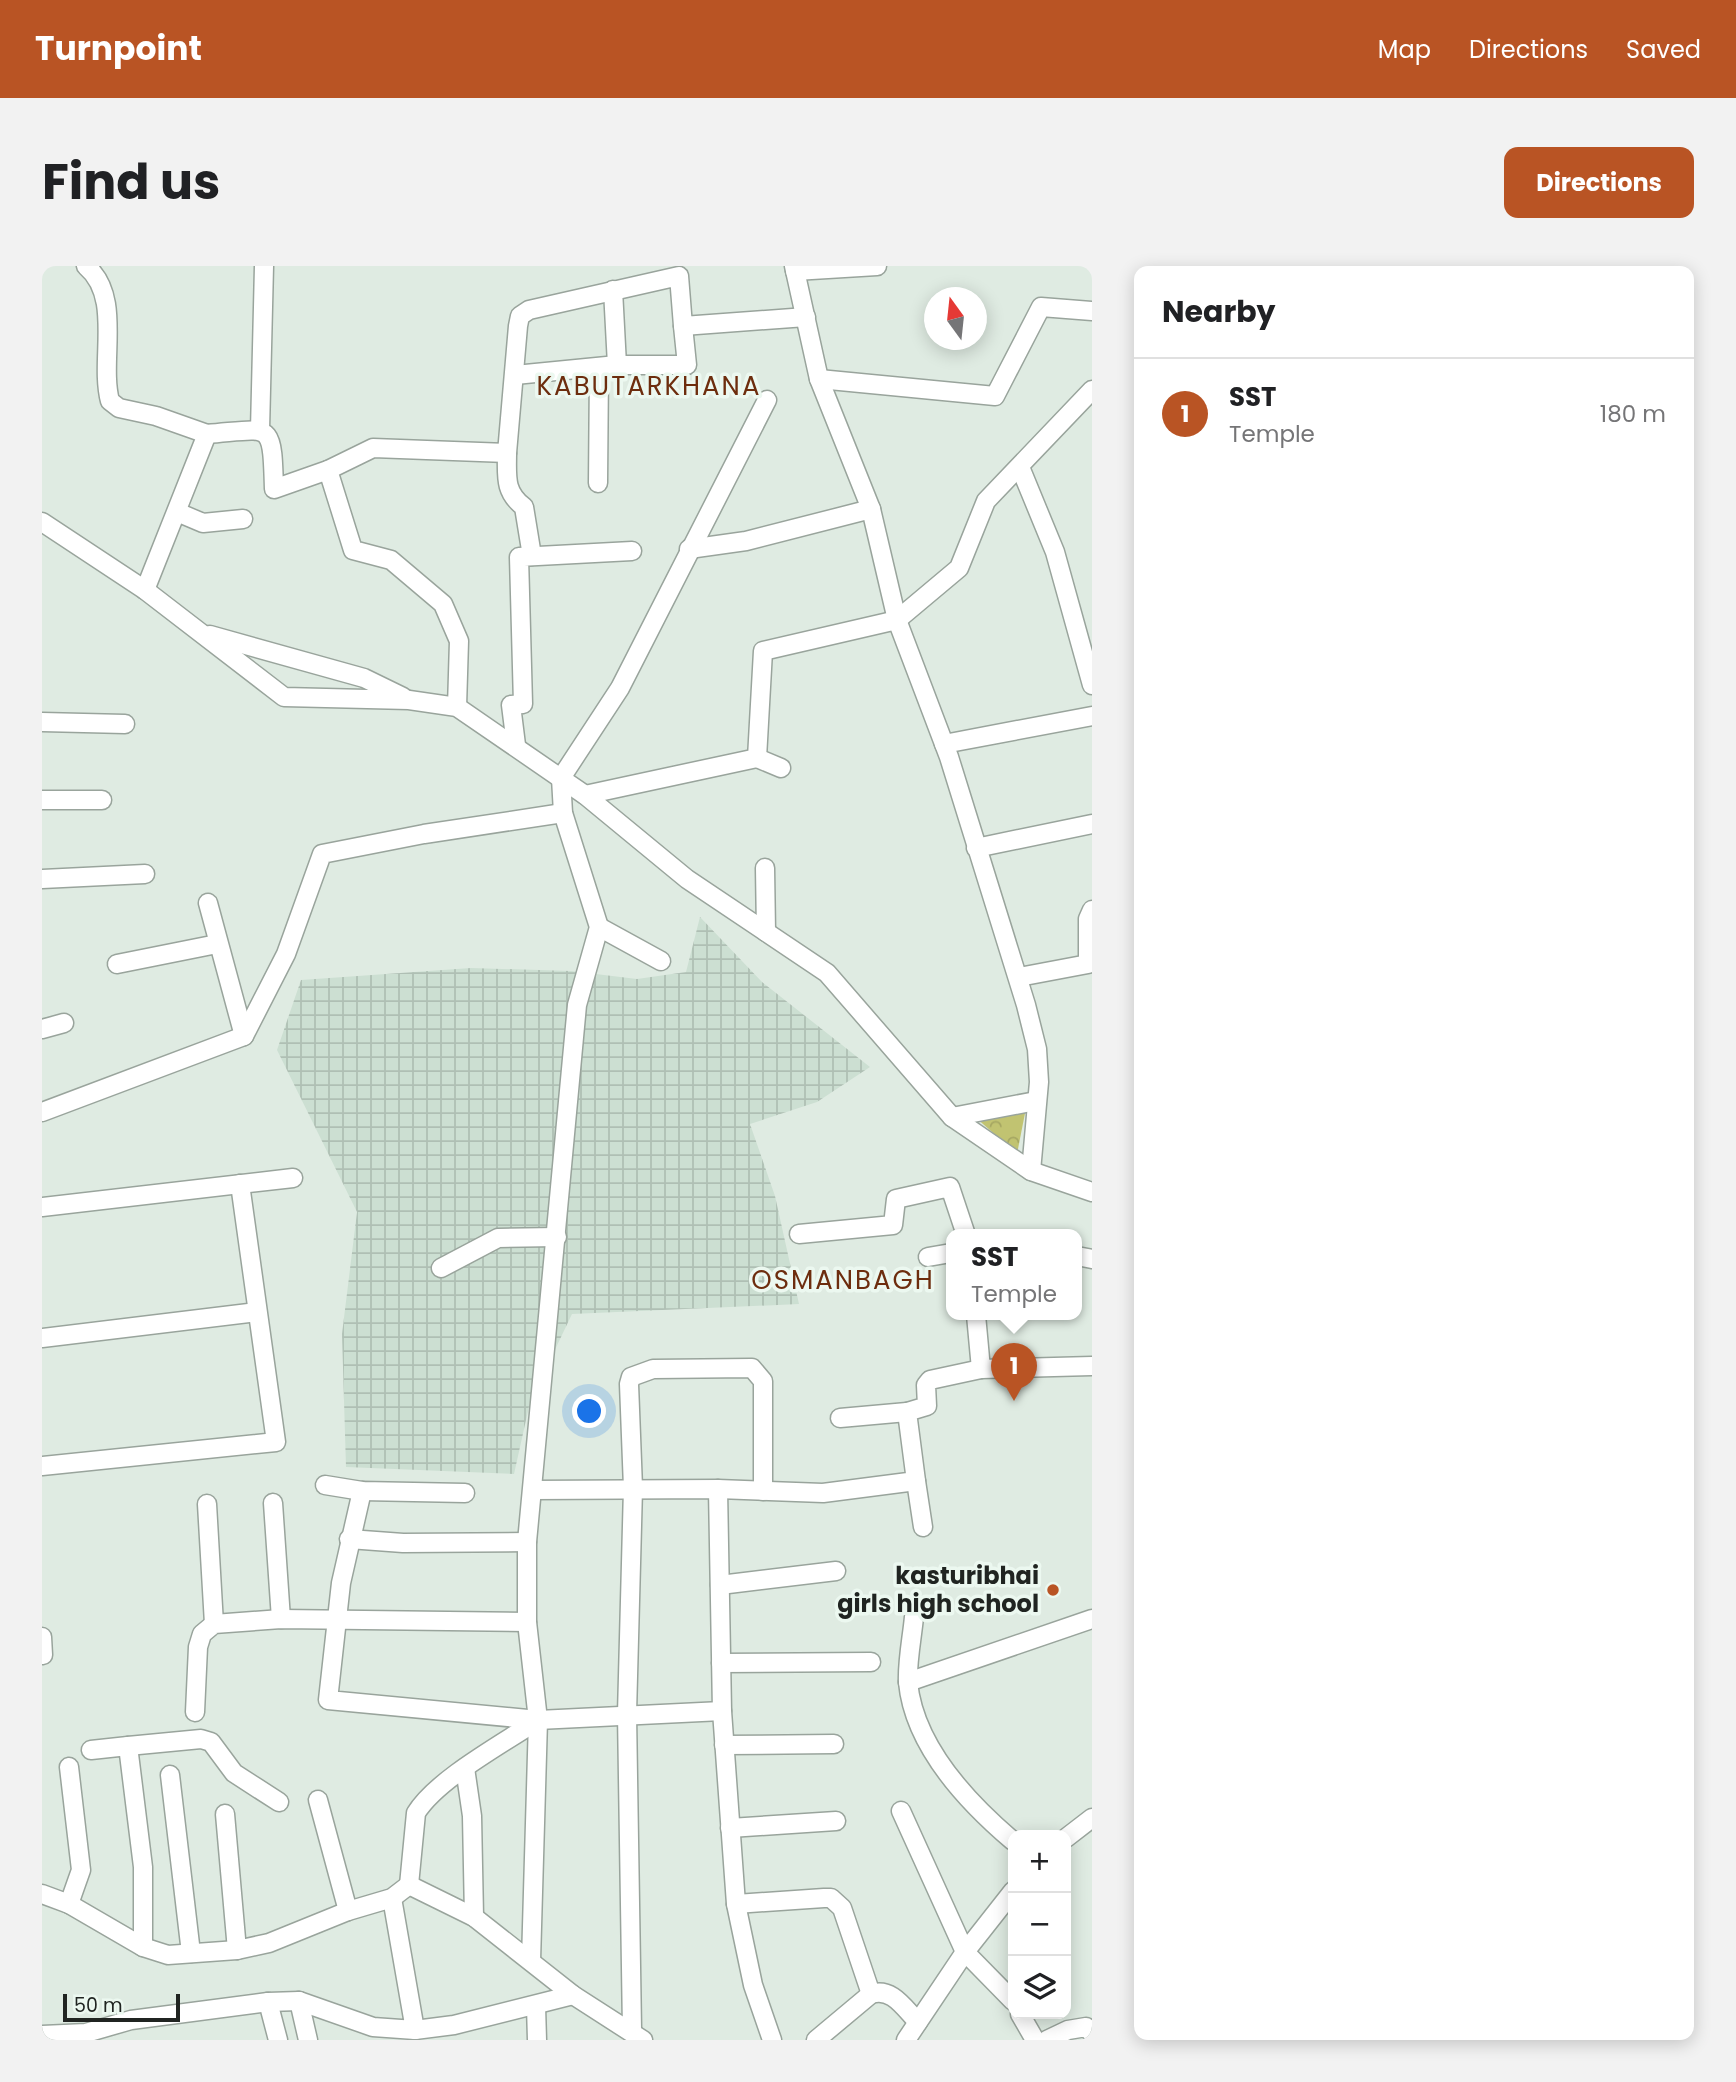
<!DOCTYPE html>
<meta charset="utf-8">
<style>
:root{--surface:#fff;--page:#f2f2f2;--text:#202124;--muted:#757577;--line:#e0e0e0;--accent:#b95424}
body{margin:0;font-family:Poppins,sans-serif;background:var(--page);color:var(--text)}
.controls{position:absolute;right:21px;bottom:21px;display:grid;overflow:hidden;border-radius:14px;box-shadow:0 4px 18px #0003}
.controls button{width:63px;height:63px;display:grid;place-items:center;padding:0;border:0;border-bottom:2px solid var(--line);background:var(--surface);color:var(--text);font:35px sans-serif}
.compass{position:absolute;left:882px;top:21px;width:63px;height:63px;border-radius:50%;background:var(--surface);box-shadow:0 4px 18px #0003;rotate:345deg}
.scale{position:absolute;left:21px;bottom:18px;width:117px;box-sizing:border-box;padding-left:7px;border:4px solid #202421;border-top:0;font-size:19px;line-height:24px;white-space:nowrap;color:#202421;-webkit-text-stroke:5px #ecf8f0;paint-order:stroke}
.you{position:absolute;left:548px;top:1146px;width:24px;height:24px;margin:-18px;border:5px solid #fff;border-radius:50%;background:#1a73e8;box-shadow:0 0 0 10px #1a73e833}
.badge{display:grid;place-items:center;width:46px;height:46px;border-radius:50%;background:var(--accent);color:#fff;font-size:23px;font-weight:700}
.pin{position:absolute;translate:-50% -58px;filter:drop-shadow(0 2px 4px #0008)}
.pin::after{content:'';position:absolute;top:37px;width:24px;height:21px;background:inherit;clip-path:polygon(0 0,100% 0,50% 100%)}
.popup{position:absolute;left:904px;top:963px;width:136px;height:91px;box-sizing:border-box;display:grid;place-content:center;border-radius:14px;background:var(--surface);filter:drop-shadow(0 2px 5px #0005);font-size:23px;white-space:nowrap;color:var(--muted)}
.popup b{font-size:26px;color:var(--text)}
.popup::after{content:'';position:absolute;left:50%;top:100%;margin-left:-14px;border:14px solid transparent;border-top-color:var(--surface)}
.list{margin:0;padding:0;list-style:none}
h2{display:flex;justify-content:space-between;align-items:center;height:91px;margin:0;padding:0 28px;font-size:30px}
h2 small{font-size:23px;font-weight:400;color:var(--muted)}
.list li{display:grid;grid-template-columns:46px 1fr auto;gap:21px;align-items:center;box-sizing:border-box;height:112px;padding:0 28px;border-top:2px solid var(--line)}
.list b{display:block;font-size:26px;white-space:nowrap}
.list p{margin:0;font-size:23px;white-space:nowrap;color:var(--muted)}
.list em{font-size:23px;font-style:normal;color:var(--muted)}
.icon{flex:none;width:38px;height:38px;fill:none;stroke:currentColor;stroke-width:2;stroke-linecap:round;stroke-linejoin:round}
.map{position:relative;flex:none;width:1050px;height:1774px;overflow:hidden;border-radius:14px}
header{display:flex;align-items:center;gap:42px;box-sizing:border-box;height:98px;padding:0 35px;background:var(--accent);color:#fff}
header strong{font-size:33px}
nav{display:flex;gap:38px;margin-inline-start:auto;font-size:24px}
.intro{display:flex;align-items:center;justify-content:space-between;box-sizing:border-box;height:168px;padding:0 42px}
h1{margin:0;font-size:49px}
.button{padding:18px 32px;border-radius:14px;background:var(--accent);color:#fff;font-size:24px;font-weight:700}
main{display:flex;gap:42px;padding:0 42px}
aside{flex:1;background:var(--surface);border-radius:14px;box-shadow:0 4px 18px #0003}
.map>svg:first-child{display:block}
.industrial{fill:url(#industrial-grid)}
.park{fill:url(#park-crowns)}
.lines{fill:none;stroke-linecap:round;stroke-linejoin:round}
.minor-casing{stroke:#99a49c;stroke-width:21}
.minor{stroke:#fff;stroke-width:18}
.poi-dot{fill:#b95424;stroke:#ecf8f0;stroke-width:2.5}
.labels{text-anchor:middle;stroke-width:7;stroke-linejoin:round;paint-order:stroke}
.poi-label{font-size:24px;font-weight:bold;fill:#202421;stroke:#ecf8f0;text-anchor:end}
.neighbourhood-label{font-size:26px;letter-spacing:2px;fill:#6d2d0e;stroke:#ecf8f0}
</style>
<header>
<strong>Turnpoint</strong>
<nav><a>Map</a><a>Directions</a><a>Saved</a></nav>
</header>
<div class="intro"><h1>Find us</h1><a class="button">Directions</a></div>
<main>
<div class="map">
<svg width="1050" height="1774" viewBox="0 0 1050 1774">
<defs>
<pattern id="industrial-grid" width="8" height="8" patternUnits="userSpaceOnUse" patternTransform="scale(1.75)"><rect width="8" height="8" fill="#ccdfd2"/><path d="M0 4h8M4 0v8" fill="none" stroke="#afbfb4"/></pattern>
<pattern id="park-crowns" width="20" height="18" patternUnits="userSpaceOnUse" patternTransform="scale(1.75)"><rect width="20" height="18" fill="#c1c371"/><path d="M2 6a3 3 0 1 1 6 0M12 15a3 3 0 1 1 6 0" fill="none" stroke="#a6a762"/></pattern>
</defs>
<rect width="100%" height="100%" fill="#dfebe2"/>
<path class="industrial" d="M658,651L720,716L828,801L775,836L708,858L733,930L757,1038L530,1048L488,1136L472,1208L304,1201L300,1068L315,946L235,784L259,714L429,702L529,705L595,713L644,706Z"/>
<path class="park" d="M986,832L975,888L924,843Z"/>
<g class="lines">
<defs>
<g id="minor">
<path d="M44,0C81,31 57,94 68,135L77,142L114,150L165,168L103,324"/>
<path d="M752,0L777,113L829,243L855,354L907,491L984,739L995,783L997,816L989,905"/>
<path d="M753,5L835,0"/>
<path d="M571,24L575,99"/>
<path d="M473,109L575,99H645L641,60"/>
<path d="M777,113L953,130L999,41L1050,45"/>
<path d="M218,164L222,0"/>
<path d="M165,168C230,163 230,153 232,223L286,204"/>
<path d="M465,187C465,210 462,226 482,241L490,290"/>
<path d="M978,201L1013,286L1050,419"/>
<path d="M556,217L557,102"/>
<path d="M135,246L161,257L201,253"/>
<path d="M0,256L103,324L242,431L367,434L415,441L543,529L645,613L785,707L910,851L989,905L1050,926"/>
<path d="M647,283L704,275L829,243"/>
<path d="M168,369L322,412L361,431"/>
<path d="M415,441L417,375L401,338L349,294L311,284L286,204L331,182L465,187L476,60L478,50L487,44L637,10L641,60L764,51"/>
<path d="M0,456L83,458"/>
<path d="M902,478L1050,450"/>
<path d="M474,479L469,439L481,438L477,291L590,285"/>
<path d="M715,492L739,502"/>
<path d="M543,529L715,492L721,385L855,354L917,302L944,235L1050,124"/>
<path d="M0,534H60"/>
<path d="M934,582L1050,558"/>
<path d="M723,602L724,666"/>
<path d="M0,613L103,608"/>
<path d="M166,637L202,770"/>
<path d="M557,661L619,695"/>
<path d="M75,698L175,678"/>
<path d="M977,711L1046,698V653L1050,644"/>
<path d="M0,763L22,757"/>
<path d="M0,846L202,770L244,688L280,588L382,568L521,547"/>
<path d="M910,851L994,835"/>
<path d="M0,941L251,912"/>
<path d="M757,968L851,959L854,933L908,921L924,969"/>
<path d="M1035,990L1050,993"/>
<path d="M886,991L909,987"/>
<path d="M399,1002L456,972L515,971"/>
<path d="M934,1049L939,1103L1050,1100"/>
<path d="M0,1072L215,1046"/>
<path d="M798,1152L865,1146"/>
<path d="M0,1200L234,1176L198,918"/>
<path d="M874,1215L881,1261"/>
<path d="M283,1219L320,1225L423,1227"/>
<path d="M676,1223L680,1445L694,1638L711,1719L730,1774"/>
<path d="M491,1224L676,1223L781,1227L874,1215L865,1146L885,1140L884,1119L888,1114L939,1103"/>
<path d="M320,1225L299,1317L286,1434L496,1454L680,1445"/>
<path d="M231,1237L239,1353"/>
<path d="M165,1238L172,1358"/>
<path d="M307,1273L361,1277L485,1276"/>
<path d="M678,1319L794,1305"/>
<path d="M872,1351C870,1372 865,1396 866,1416C872,1480 925,1536 971,1575"/>
<path d="M0,1371L1,1389"/>
<path d="M679,1397L829,1396"/>
<path d="M866,1416L1050,1353"/>
<path d="M153,1446L156,1381L160,1368L172,1358L239,1353L485,1356"/>
<path d="M682,1479L792,1478"/>
<path d="M86,1480L159,1473L169,1476L192,1507L237,1536"/>
<path d="M49,1484L86,1480L101,1601V1681"/>
<path d="M423,1502L430,1550L432,1651"/>
<path d="M128,1509L149,1687"/>
<path d="M276,1534L306,1645"/>
<path d="M859,1545L923,1686L971,1735"/>
<path d="M183,1548L195,1684"/>
<path d="M688,1562L794,1555"/>
<path d="M1024,1572L1050,1552"/>
<path d="M367,1619L374,1547C395,1513 462,1477 496,1454"/>
<path d="M0,1628L27,1638L101,1681L126,1689L195,1684L227,1677L306,1645L350,1632L367,1619L432,1651L531,1729L601,1774"/>
<path d="M27,1638L39,1604L27,1501"/>
<path d="M694,1638L782,1632H789L800,1642L829,1728"/>
<path d="M489,1695L496,1454L485,1356V1276L535,739L557,661L521,547L519,512L578,422L725,134"/>
<path d="M257,1735L266,1774"/>
<path d="M226,1736L236,1774"/>
<path d="M494,1740L495,1774"/>
<path d="M978,1748L993,1774"/>
<path d="M373,1764L412,1759L531,1729"/>
<path d="M590,1764L585,1448L591,1222L587,1118L589,1111L611,1103L710,1102L721,1115V1225"/>
<path d="M0,1769L44,1767L89,1754L226,1736L257,1735L331,1761L373,1764L350,1632"/>
<path d="M774,1774L829,1728C850,1721 862,1742 876,1756"/>
<path d="M864,1774L923,1686L971,1625"/>
<path d="M1005,1774L1026,1764L1044,1761L1050,1767"/>
</g>
</defs>
<use href="#minor" class="minor-casing"/>
<use href="#minor" class="minor"/>
</g>
<circle class="poi-dot" cx="1011" cy="1324" r="7"/>
<g class="labels">
<g class="poi-label">
<text x="997" y="1318">kasturibhai<tspan x="997" dy="28">girls high school</tspan></text>
</g>
<g class="neighbourhood-label">
<text x="607" y="129">KABUTARKHANA</text>
<text x="801" y="1023">OSMANBAGH</text>
</g>
</g>
</svg>
<div class="controls">
<button>+</button>
<button>−</button>
<button><svg class="icon" aria-label="layers" viewBox="0 0 24 24"><path d="M12 4l9 5-9 5-9-5zM3 14l9 5 9-5"/></svg></button>
</div>
<svg class="compass" viewBox="-18 -18 36 36"><path d="M0-13l5 13h-10z" fill="#e53935"/><path d="M0 13l5-13h-10z" fill="#757577"/></svg>
<div class="scale">50 m</div>
<div class="you"></div>
<div class="pin badge" style="left:972px;top:1135px">1</div>
<div class="popup"><b>SST</b>Temple</div>
</div>
<aside>
<h2>Nearby<small></small></h2>
<ul class="list">
<li><span class="badge">1</span><div><b>SST</b><p>Temple</p></div><em>180 m</em></li>
</ul>
</aside>
</main>
